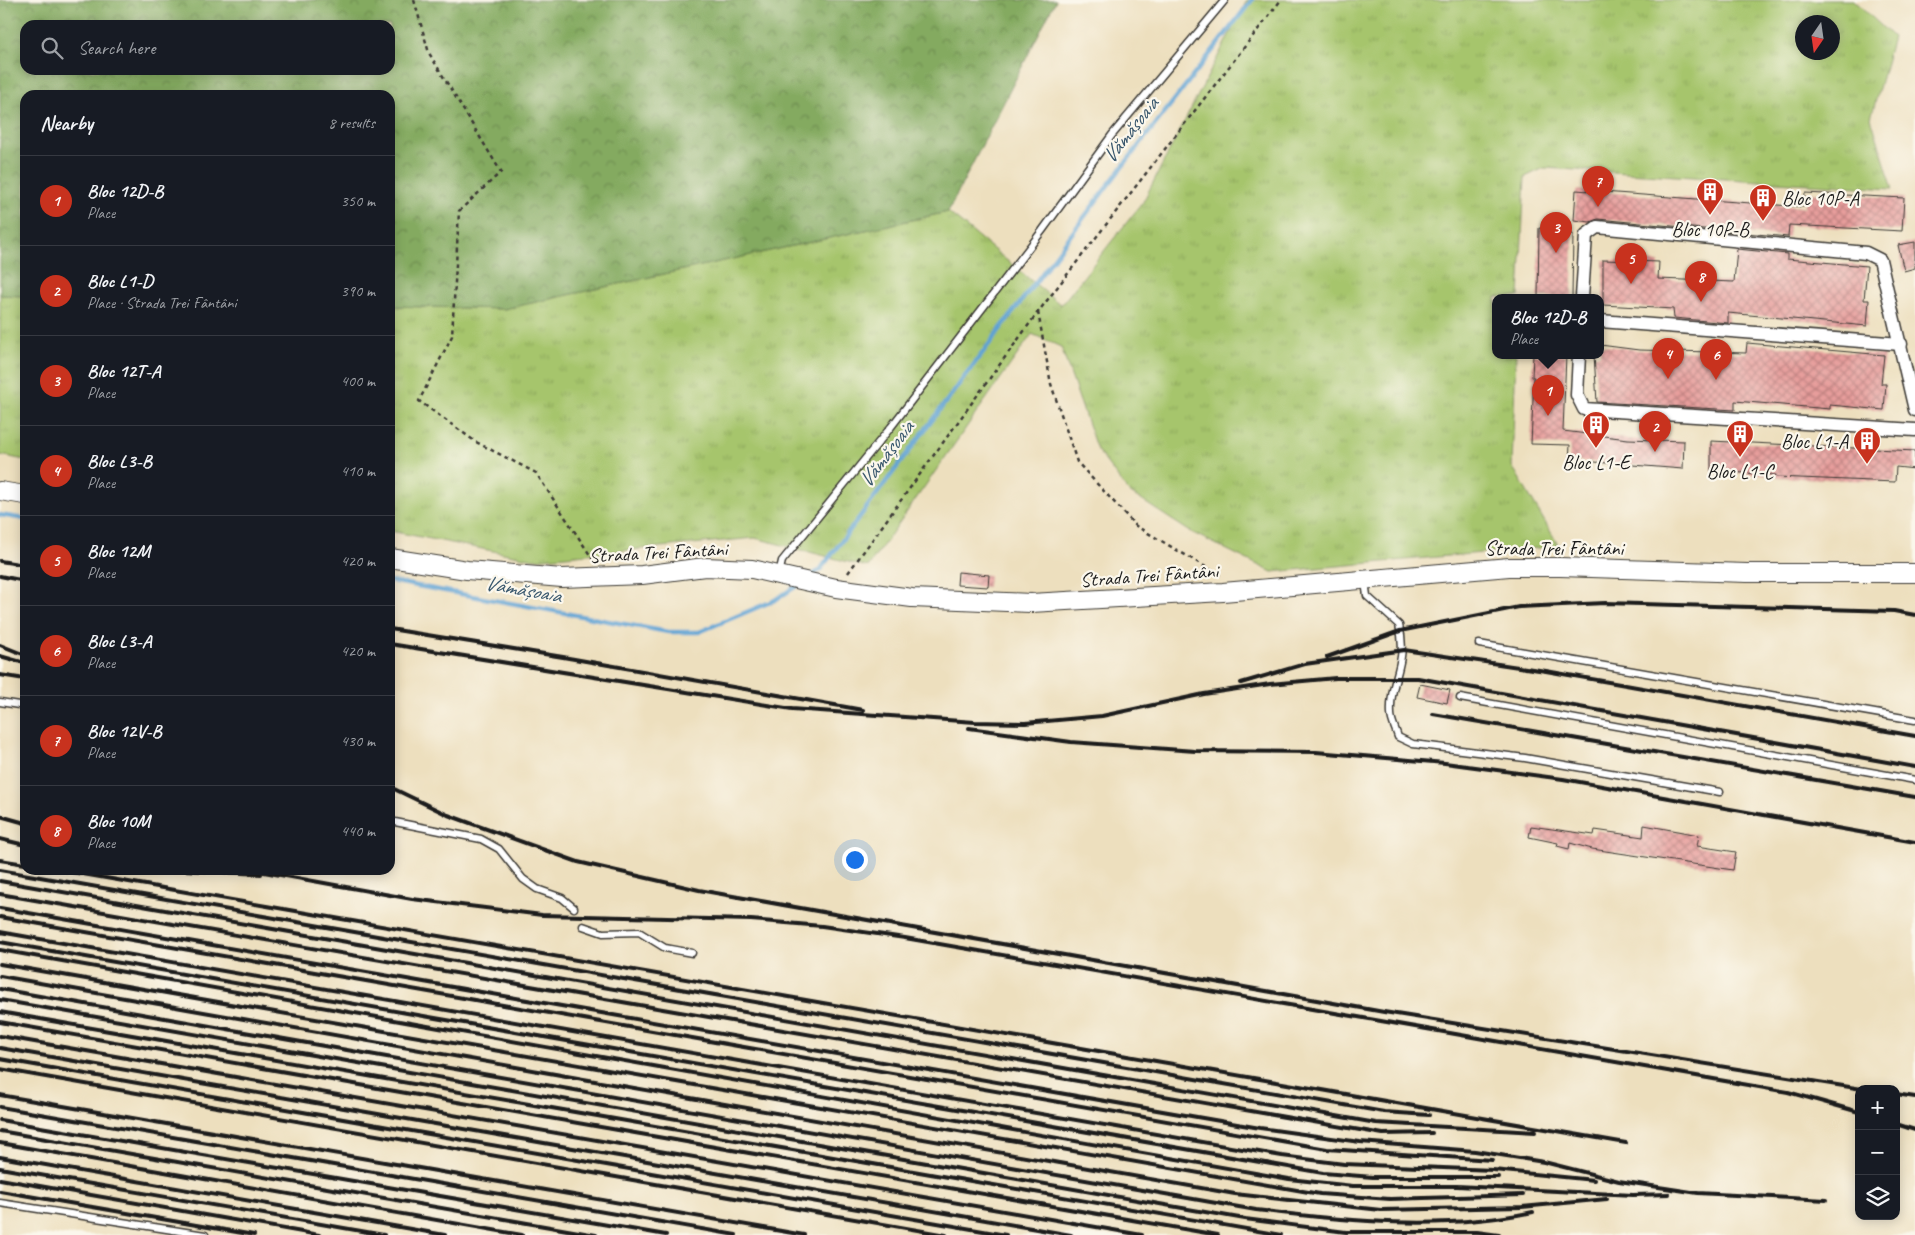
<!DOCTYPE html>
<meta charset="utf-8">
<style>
:root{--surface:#171b24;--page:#20242c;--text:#f1f3f6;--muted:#9ea1a6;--line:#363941;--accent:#c8321e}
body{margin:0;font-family:Caveat,sans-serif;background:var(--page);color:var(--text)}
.controls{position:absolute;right:15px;bottom:15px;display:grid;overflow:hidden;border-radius:10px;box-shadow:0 2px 12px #0003}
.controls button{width:45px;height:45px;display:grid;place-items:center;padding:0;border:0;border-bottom:1px solid var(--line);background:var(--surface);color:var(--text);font:25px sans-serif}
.compass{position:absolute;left:1795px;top:15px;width:45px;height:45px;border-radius:50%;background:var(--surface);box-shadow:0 2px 12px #0003;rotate:193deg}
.you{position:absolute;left:854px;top:859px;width:18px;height:18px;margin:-12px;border:4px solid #fff;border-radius:50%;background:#1a73e8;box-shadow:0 0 0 8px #1a73e833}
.badge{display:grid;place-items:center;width:32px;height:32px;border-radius:50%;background:var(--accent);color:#fff;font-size:16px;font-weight:700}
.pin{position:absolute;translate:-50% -41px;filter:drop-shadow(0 1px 2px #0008)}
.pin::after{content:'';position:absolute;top:26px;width:18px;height:15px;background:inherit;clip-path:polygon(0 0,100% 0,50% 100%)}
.popup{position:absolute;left:1492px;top:294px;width:112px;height:65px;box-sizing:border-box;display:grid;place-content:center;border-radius:10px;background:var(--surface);filter:drop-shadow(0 1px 4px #0005);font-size:16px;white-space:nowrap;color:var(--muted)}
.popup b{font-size:19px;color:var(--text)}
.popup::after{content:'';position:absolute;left:50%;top:100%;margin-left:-10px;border:10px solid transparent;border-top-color:var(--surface)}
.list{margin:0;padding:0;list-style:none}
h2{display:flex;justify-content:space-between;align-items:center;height:65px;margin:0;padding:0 20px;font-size:21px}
h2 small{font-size:16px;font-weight:400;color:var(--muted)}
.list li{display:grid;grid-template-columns:32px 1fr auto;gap:15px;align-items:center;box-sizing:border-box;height:90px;padding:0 20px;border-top:1px solid var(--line)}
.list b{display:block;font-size:19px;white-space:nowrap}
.list p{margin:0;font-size:16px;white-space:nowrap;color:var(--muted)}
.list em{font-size:16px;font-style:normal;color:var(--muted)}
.icon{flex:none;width:28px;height:28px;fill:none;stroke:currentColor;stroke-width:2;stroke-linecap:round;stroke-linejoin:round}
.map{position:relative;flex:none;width:1915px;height:1235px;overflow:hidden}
.search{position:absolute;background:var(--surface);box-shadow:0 2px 12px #0003;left:20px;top:20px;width:375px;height:55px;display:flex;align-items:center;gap:12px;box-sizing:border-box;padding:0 18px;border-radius:15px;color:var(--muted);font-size:19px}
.panel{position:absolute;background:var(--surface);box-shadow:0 2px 12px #0003;left:20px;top:90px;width:375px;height:785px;border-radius:15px}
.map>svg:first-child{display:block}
.grass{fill:url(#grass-tufts);stroke:#617044;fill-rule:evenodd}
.forest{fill:url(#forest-crowns);stroke:#50633e;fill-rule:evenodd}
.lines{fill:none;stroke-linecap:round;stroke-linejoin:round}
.stream{stroke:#5fa2d3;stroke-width:4.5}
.building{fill:url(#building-cross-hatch)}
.lane-casing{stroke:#3b3934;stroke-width:9}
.street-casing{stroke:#3b3934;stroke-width:15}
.secondary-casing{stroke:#3b3934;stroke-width:20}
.path{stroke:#3b3934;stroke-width:2.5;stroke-dasharray:4 4;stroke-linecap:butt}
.lane{stroke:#fff;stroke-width:6}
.street{stroke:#fff;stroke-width:12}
.secondary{stroke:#fff;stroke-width:18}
.rail{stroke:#1c1c1c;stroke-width:4}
.labels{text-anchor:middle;stroke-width:4.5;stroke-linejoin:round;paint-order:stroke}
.poi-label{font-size:20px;fill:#1c1c1c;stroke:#fbf7ec}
.street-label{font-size:20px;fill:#1c1c1c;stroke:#fbf7ec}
.water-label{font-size:21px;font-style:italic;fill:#3a586e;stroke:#fbf7ec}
</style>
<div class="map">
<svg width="1915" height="1235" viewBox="0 0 1915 1235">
<defs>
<pattern id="grass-tufts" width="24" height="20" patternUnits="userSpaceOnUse" patternTransform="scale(1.25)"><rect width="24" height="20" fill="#a6c56c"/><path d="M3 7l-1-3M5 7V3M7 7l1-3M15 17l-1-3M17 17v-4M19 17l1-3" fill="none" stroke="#8ea95d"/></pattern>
<pattern id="forest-crowns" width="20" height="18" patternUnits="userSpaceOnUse" patternTransform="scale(1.25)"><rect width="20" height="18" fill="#84aa60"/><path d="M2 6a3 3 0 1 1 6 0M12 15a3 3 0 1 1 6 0" fill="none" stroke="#6b8a4e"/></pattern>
<pattern id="building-cross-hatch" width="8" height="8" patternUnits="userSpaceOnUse" patternTransform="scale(1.25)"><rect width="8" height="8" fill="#e79d9b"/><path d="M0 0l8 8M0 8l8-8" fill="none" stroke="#ba7f7e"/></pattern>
</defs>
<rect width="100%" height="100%" fill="#fbf7ec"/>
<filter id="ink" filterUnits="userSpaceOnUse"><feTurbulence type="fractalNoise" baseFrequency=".02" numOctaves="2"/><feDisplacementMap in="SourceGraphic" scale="10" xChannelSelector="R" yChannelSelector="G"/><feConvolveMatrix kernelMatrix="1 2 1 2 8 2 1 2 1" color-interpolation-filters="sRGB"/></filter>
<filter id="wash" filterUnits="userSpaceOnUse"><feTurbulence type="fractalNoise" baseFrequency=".0096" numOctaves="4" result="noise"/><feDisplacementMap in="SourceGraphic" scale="20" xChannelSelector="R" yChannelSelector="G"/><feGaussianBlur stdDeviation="1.12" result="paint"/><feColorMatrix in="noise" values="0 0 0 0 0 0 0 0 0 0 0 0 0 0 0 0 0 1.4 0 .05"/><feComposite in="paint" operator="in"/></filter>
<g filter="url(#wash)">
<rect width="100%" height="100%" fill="#eddfbe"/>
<g class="grass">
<path d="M1247,0H1854L1893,37L1871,118L1893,189L1544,168L1525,177L1519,297H1496V355H1516L1512,466L1559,546L1272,572L1189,531L1129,492L1097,450L1061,347L1032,334L868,567L755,538L534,559L390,531V306L504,309L948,212L1061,305L1143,202ZM1802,22H1832V52H1802Z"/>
<path d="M0,295L25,296V460L0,455Z"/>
</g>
<path class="forest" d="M0,0H1056L948,212L504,309L390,306V95H25V296L0,295ZM25,25H390V70H25Z"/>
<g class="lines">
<g class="stream">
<path d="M0,515L25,519"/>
<path d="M811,576L820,570L1109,184L1252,0"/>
<path d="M390,581L668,632H699L775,600L798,585"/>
</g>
</g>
<g id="blocks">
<g class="building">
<path d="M1576,190L1804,207L1805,193L1904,198L1902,231L1789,225L1788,237L1598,219L1590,222L1574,220Z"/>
<path d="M1539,228L1573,234L1572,297H1538Z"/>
<path d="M1915,242V268L1904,271L1898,245Z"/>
<path d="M1737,249L1787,254V259L1867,266L1864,300H1869L1867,326L1728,313V323L1674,318L1673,309L1603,305V260L1659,262L1658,279L1734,282Z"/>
<path d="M1747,343L1884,355L1881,384H1886L1884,410L1830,405V409L1735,401V410L1597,402L1594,355H1600V345L1639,350L1746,353Z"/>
<path d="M1533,355H1566L1563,431L1628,439L1684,441L1683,469L1569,460L1570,445L1531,444L1534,377H1532Z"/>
<path d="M1711,441L1915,451V469L1896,467L1895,482L1776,477V475L1711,471Z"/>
<path d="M958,572L989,575L988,587L957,585Z"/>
<path d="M1420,684L1450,690L1447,703L1417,697Z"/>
<path d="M1644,825L1699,835L1697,846L1736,852L1733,870L1592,849L1570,843L1569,849L1557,846L1558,843L1529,837L1531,826L1594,835L1595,830L1643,837Z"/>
</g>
</g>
</g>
<g filter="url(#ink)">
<use href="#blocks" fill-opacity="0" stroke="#3b3934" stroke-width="1"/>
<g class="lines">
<defs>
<g id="lane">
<path d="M779,574L782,561L891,427L1042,231L1112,135L1225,0"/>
<path d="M1365,581L1367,596L1399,625C1409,663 1389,680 1391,714C1391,721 1396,730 1398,737L1413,744L1525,758L1720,792"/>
<path d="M1479,644L1915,720"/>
<path d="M1460,698L1915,780"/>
<path d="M0,702L25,706"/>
<path d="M390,821L481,839L499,849L523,879L537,889L562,898L574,908"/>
<path d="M583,926L603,933L639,932L665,948L692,953"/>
<path d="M0,1203L205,1235"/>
</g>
<g id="street">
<path d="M1582,297L1586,235L1597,227L1866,253L1880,260L1915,410"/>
<path d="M1600,321L1901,344"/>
<path d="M1579,355L1577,395L1584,409L1915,430"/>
</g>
<g id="secondary">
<path d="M0,491L25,495"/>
<path d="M390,558L467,570L562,578L642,575L705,567L752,569L836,588L912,598L1031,603L1223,592L1509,567H1560L1747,573H1915"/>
</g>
</defs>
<use href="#lane" class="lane-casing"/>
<use href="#street" class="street-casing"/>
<use href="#secondary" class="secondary-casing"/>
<g class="path">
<path d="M414,0L429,53L501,172L459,211L452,336L419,401L476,442L536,473L594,561"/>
<path d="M1038,312L1051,384L1077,462L1136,526L1221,576"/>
<path d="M848,573L1038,312L1281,0"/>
</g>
<use href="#lane" class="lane"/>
<use href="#street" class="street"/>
<use href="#secondary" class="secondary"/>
<g class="rail">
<path d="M0,561L25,565"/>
<path d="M0,576L25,581"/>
<path d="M390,629L563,657L863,710"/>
<path d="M390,644L792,709L975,722L1025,723L1102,716L1204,694L1270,684L1336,678H1418L1915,767"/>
<path d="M0,645L25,655"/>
<path d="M0,656L25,663"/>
<path d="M1327,657L1400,631L1519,607L1605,603L1894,611L1915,615"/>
<path d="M0,675L25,679"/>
<path d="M1241,683L1305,664L1404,650L1546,671L1915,736"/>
<path d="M1433,714L1915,797"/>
<path d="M969,728L1071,742L1195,751L1316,752L1445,763L1563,779L1915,842"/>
<path d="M390,787L448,815L578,862L699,890L1384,1012L1862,1089"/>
<path d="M0,816L25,823"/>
<path d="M0,839L25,845"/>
<path d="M0,860L25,864"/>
<path d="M0,870L1384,1112L1429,1115"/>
<path d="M60,870L1626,1143"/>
<path d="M184,870L261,874"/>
<path d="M253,870L412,899L542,915L751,920L822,926L905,938L1788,1092L1859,1112"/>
<path d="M0,881L1376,1123L1535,1132"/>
<path d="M0,894L1383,1134L1432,1133"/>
<path d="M0,908L1260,1128L1360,1142L1475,1151L1544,1162L1619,1181L1698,1193L1826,1200"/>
<path d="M0,917L1327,1149L1492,1160"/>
<path d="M0,932L1282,1156L1344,1164L1493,1170L1594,1180"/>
<path d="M0,942L1323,1173L1373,1177H1498"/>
<path d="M0,950L1289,1179L1353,1186H1457L1633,1195L1669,1194"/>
<path d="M0,964L1320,1194L1390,1199L1523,1195"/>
<path d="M0,976L1235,1194L1381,1210L1522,1207L1607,1199"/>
<path d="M0,989L1256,1210C1347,1221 1442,1231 1533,1212"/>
<path d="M0,1000L1245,1219L1346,1232H1477L1499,1235"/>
<path d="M0,1012L1281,1235"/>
<path d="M0,1022L1218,1235"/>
<path d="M0,1036L1142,1235"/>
<path d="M0,1048L1071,1235"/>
<path d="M0,1059L1006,1235"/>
<path d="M0,1069L946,1235"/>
<path d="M1896,1094L1915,1097"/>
<path d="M0,1095L804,1235"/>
<path d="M0,1107L736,1235"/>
<path d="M0,1120L666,1235"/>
<path d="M1896,1124L1915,1130"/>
<path d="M0,1131L596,1235"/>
<path d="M0,1143L522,1235"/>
<path d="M0,1157L445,1235"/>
<path d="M0,1168L384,1235"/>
<path d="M0,1179L319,1235"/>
<path d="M0,1191L254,1235"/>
</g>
</g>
</g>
<defs>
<symbol id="building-pin" viewBox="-11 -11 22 30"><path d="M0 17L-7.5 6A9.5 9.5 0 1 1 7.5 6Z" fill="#c8321e" stroke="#fbf7ec"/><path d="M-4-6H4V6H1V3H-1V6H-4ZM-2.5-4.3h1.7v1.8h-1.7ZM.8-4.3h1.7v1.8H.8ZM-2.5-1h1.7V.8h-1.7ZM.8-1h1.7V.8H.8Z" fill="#fff"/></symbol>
</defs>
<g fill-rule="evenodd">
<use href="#building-pin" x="1694" y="176" width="32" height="43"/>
<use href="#building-pin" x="1747" y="182" width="32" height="43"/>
<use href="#building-pin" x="1580" y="409" width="32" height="43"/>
<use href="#building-pin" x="1724" y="418" width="32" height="43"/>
<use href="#building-pin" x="1851" y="425" width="32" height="43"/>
</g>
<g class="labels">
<g class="poi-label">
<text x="1782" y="205" text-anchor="start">Bloc 10P-A</text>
<text x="1710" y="236">Bloc 10P-B</text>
<text x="1848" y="448" text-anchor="end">Bloc L1-A</text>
<text x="1596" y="469">Bloc L1-E</text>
<text x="1740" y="478">Bloc L1-C</text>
</g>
<g class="street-label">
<text x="1554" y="555">Strada Trei Fântâni</text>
<text transform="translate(658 552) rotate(-3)" y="7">Strada Trei Fântâni</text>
<text transform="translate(1149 575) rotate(-4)" y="7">Strada Trei Fântâni</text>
</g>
<g class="water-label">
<text transform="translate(1130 130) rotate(-52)" y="7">Vămășoaia</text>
<text transform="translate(886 454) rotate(-53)" y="7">Vămășoaia</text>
<text transform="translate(523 589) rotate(10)" y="7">Vămășoaia</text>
</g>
</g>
</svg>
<div class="controls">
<button>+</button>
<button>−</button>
<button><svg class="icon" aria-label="layers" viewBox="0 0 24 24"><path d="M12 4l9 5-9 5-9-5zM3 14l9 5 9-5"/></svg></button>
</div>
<svg class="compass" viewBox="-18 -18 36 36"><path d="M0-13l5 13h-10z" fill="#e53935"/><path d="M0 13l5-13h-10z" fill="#9ea1a6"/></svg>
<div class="you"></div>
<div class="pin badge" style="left:1548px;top:416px">1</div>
<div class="popup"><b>Bloc 12D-B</b>Place</div>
<div class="pin badge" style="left:1655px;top:452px">2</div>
<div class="pin badge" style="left:1556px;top:253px">3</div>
<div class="pin badge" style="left:1668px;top:379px">4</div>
<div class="pin badge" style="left:1631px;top:284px">5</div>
<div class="pin badge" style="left:1716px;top:380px">6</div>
<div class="pin badge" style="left:1598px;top:207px">7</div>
<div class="pin badge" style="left:1701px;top:302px">8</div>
<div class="search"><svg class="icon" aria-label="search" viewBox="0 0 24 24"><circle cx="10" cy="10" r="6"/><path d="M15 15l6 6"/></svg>Search here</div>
<section class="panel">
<h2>Nearby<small>8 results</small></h2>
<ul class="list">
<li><span class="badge">1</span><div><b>Bloc 12D-B</b><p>Place</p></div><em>350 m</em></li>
<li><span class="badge">2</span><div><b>Bloc L1-D</b><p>Place · Strada Trei Fântâni</p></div><em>390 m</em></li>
<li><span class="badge">3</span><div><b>Bloc 12T-A</b><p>Place</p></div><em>400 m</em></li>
<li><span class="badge">4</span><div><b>Bloc L3-B</b><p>Place</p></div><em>410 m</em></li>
<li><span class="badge">5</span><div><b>Bloc 12M</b><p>Place</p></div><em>420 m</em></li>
<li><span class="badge">6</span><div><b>Bloc L3-A</b><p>Place</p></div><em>420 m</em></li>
<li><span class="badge">7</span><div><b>Bloc 12V-B</b><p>Place</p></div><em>430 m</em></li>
<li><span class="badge">8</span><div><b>Bloc 10M</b><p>Place</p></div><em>440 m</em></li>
</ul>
</section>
</div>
